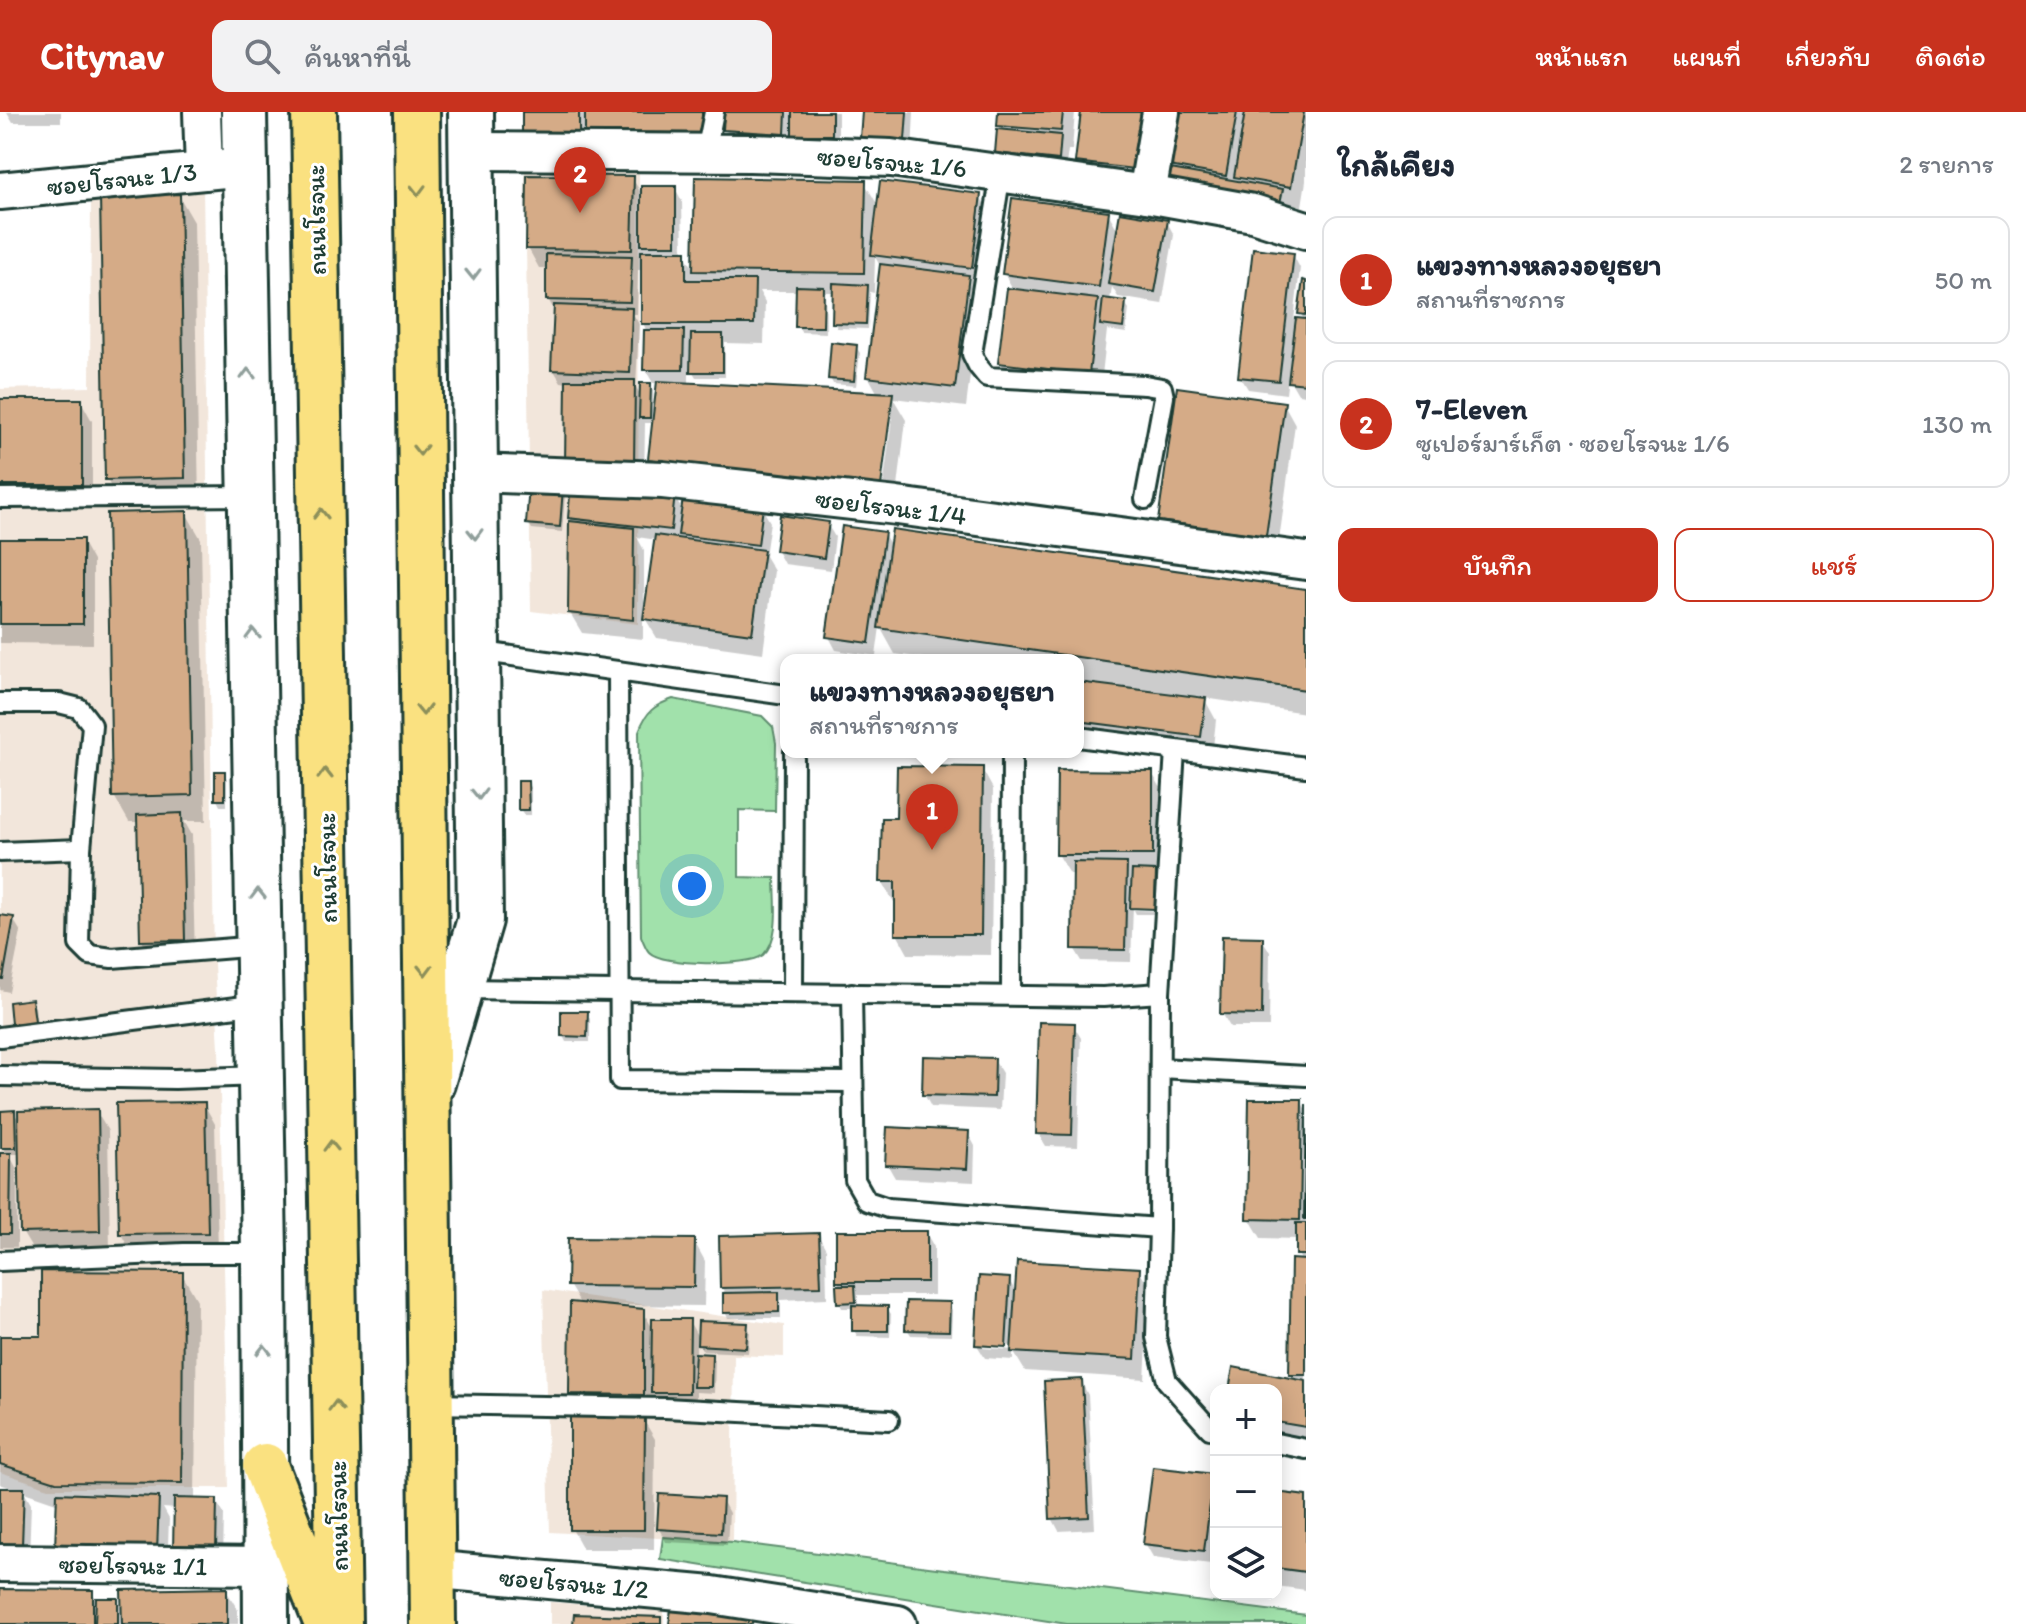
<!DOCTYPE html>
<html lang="th">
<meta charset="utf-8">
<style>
:root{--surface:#fff;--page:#f2f2f3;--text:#1f2937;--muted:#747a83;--line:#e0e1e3;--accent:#c8321e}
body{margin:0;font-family:Itim,"Playpen Sans Thai",sans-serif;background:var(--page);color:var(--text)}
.controls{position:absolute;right:24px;bottom:24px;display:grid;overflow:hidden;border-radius:16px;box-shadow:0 4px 20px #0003}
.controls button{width:72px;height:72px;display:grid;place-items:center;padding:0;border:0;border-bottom:2px solid var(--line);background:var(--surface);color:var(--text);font:40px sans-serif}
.you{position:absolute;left:692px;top:774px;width:28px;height:28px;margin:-20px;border:6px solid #fff;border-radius:50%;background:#1a73e8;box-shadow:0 0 0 12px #1a73e833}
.badge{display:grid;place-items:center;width:52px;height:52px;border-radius:50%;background:var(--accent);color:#fff;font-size:26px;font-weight:700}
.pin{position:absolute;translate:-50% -66px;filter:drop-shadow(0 2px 4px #0008)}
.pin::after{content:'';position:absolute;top:42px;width:28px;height:24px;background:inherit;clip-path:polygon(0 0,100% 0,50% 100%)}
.popup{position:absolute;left:780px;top:542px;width:304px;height:104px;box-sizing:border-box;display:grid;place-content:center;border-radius:16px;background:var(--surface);filter:drop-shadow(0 2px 6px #0005);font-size:26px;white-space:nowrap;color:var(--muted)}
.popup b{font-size:30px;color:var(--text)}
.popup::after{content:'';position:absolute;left:50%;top:100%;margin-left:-16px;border:16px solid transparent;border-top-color:var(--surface)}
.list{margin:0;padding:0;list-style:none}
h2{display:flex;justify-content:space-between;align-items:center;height:104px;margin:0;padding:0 32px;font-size:34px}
h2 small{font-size:26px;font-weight:400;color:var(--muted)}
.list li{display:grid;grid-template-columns:52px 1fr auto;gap:24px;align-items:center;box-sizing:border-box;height:128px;margin:0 16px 16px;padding:0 16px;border:2px solid var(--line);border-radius:16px}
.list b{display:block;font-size:30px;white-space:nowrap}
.list p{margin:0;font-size:26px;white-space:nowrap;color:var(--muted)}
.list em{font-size:26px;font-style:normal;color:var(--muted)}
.actions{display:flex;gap:16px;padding:24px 32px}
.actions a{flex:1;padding:18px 0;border:2px solid var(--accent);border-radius:16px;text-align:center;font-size:28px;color:var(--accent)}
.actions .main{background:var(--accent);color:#fff}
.icon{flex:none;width:44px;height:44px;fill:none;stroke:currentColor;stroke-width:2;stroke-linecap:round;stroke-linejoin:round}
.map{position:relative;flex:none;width:1306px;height:1512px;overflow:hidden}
header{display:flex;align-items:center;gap:48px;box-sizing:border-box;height:112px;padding:0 40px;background:var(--accent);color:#fff}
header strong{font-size:38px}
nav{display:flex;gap:44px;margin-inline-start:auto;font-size:28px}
.search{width:560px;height:72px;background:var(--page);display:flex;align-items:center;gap:20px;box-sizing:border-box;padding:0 28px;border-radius:16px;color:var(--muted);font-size:30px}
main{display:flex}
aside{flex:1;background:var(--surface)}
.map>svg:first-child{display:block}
.built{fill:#f2e6db}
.green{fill:#a1e1ab;stroke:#608f70;stroke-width:2}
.shadow{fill:#0003;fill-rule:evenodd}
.building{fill:#d5ab87;stroke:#1f3d34;stroke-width:2}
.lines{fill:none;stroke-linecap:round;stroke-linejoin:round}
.service-casing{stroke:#1f3d34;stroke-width:24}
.minor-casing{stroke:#1f3d34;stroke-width:42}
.secondary-casing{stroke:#1f3d34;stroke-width:50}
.primary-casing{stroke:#1f3d34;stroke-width:50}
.service{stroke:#fff;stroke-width:18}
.minor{stroke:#fff;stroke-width:36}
.secondary{stroke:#fff;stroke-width:44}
.primary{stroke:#fae180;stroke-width:44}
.oneway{stroke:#8c8f5a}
.oneway2{stroke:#8f9e9a}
.labels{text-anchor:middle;stroke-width:6;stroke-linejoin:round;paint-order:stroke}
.street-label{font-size:26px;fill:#1f3d34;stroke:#fff}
</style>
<header>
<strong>Citynav</strong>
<div class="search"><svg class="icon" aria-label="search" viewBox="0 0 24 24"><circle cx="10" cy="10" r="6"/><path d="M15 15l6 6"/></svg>ค้นหาที่นี่</div>
<nav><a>หน้าแรก</a><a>แผนที่</a><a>เกี่ยวกับ</a><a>ติดต่อ</a></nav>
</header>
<main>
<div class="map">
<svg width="1306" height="1512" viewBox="0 0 1306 1512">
<rect width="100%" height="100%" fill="#fff"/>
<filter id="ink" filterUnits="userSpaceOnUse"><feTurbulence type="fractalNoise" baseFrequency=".0125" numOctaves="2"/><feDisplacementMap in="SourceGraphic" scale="16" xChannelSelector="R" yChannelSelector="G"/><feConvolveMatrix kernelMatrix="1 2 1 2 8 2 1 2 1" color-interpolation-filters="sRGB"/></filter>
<g filter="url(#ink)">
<g class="built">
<path d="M525,57L639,58L638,512L531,499Z"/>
<path d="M203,74L214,852L219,936L229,1376H49L0,1360V277L90,275L91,82Z"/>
<path d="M543,1178L784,1213V1245L734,1243L732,1430L550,1420Z"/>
<path d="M550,1490L664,1499V1512H550Z"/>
</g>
<g class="green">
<path d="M673,587L762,604L773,615L776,631L775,699L739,698V765L775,766C775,788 781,827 763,843C749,855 662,854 649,840C646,837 643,829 641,824L639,619C646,600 654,593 673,587Z"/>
<path d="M663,1425L732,1430L1306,1503V1512H1067L660,1447Z"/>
</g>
<g class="shadow">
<path d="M7,0H61V10H13Z"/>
<path d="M524,0H713L712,41L589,42Z"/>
<path d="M726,0H838V35H801L792,20L791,34L733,30L725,17Z"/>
<path d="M864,0H914L912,41L870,38L862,25Z"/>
<path d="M1000,0H1075L1072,38H1068L1065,60L1004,54L997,41L1002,19L999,13Z"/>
<path d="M1083,0H1150L1141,70L1084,63L1077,50Z"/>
<path d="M1181,0H1306V69L1302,94L1289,92L1287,104L1175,60L1171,54Z"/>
<path d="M632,66L643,84L675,76L682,89L683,141L695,158L864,70L879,95L980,84L991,104L982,175L973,174L980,185L966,295L893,286L906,308L895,400L665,372L650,346L654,311H645L644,374L674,384L683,400L762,396L770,410L765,444L774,459L763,541L657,526L643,503V527L582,521L570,501L573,412L570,406L573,373L568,271L561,270L553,257L556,202L548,187V156H539L528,136ZM875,145L882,157L868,264L878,282L689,272V254L696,265H725V231L764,232L765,190L759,179H798L797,214L801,220L826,221L825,180H835L834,210L837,216L868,217L870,180L874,181ZM638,158H643V211L646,218L645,257L653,271H659L656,297H653V279L650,273L641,284L636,275L639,212L633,202H637ZM888,305H892L882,385L878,384ZM637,425L657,428L646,500H644V438Z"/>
<path d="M179,84L194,110L199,392L122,394L107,368Z"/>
<path d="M1108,101L1119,120L1167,110L1174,123L1162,192L1118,185L1112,175L1110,189L1125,191L1129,197L1126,221L1107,218L1100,281L1011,271L1000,251L1014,179L1004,161Z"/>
<path d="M1293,143L1300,156L1294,208L1305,209L1300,201L1306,171V283L1298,282L1288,265L1286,282L1248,277L1240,264Z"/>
<path d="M856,235L860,241L856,274L833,272L830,266Z"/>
<path d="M0,289H81L92,309V392H0Z"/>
<path d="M1284,292L1295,312L1277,443L1172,429L1160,409Z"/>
<path d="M562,378L565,384L562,420L532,417L528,411Z"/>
<path d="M186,401L201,427L206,709H184L192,723L195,847L154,849L142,829L139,710H129L114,684Z"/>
<path d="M827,412L835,425L831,458L784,452L777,439Z"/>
<path d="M884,422L891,434L1306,479V601L1204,586L1216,608L1212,644L1078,627V548H939L895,542L880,515L876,544L836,538L829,525Z"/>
<path d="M0,429H82L93,449V532L0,531Z"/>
<path d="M982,657L993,677L991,843L908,842L897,822V790H894L882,770L898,708Z"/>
<path d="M224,661L227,667V694H220L217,688Z"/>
<path d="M1152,661L1164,681L1163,763H1156L1159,767L1158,795L1133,794L1131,850L1082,849L1074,836L1075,762H1070L1058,742Z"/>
<path d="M527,671L531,677V703H524L520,697Z"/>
<path d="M1134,798L1158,799V802H1136Z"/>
<path d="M0,805L13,807L21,820L9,880L0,878Z"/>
<path d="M1262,827L1270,840L1269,915H1230L1222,901Z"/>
<path d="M31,889L35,895L37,915L16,917L13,911Z"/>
<path d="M586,901L590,907V930H566L563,924Z"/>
<path d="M1073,913L1081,926L1078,1035L1046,1034L1038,1021Z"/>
<path d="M994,948L1002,961L1000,998L931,995L924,982Z"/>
<path d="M1301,989L1306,998V1332L1276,1327V1278H1231L1295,1269L1291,1263L1302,1150L1298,1142V1127L1261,1126L1249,1106Z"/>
<path d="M204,992L215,1012L218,1140L132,1142L121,1122Z"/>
<path d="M96,999L108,1019L110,1139L34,1140L22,1120L21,1042H9L17,1057V1135H0V1043H8L3,1036L14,1000L20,1011Z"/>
<path d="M968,1021L975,1034L974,1070L895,1066L887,1052Z"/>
<path d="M926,1121L934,1135V1183H858V1195L887,1196L891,1202L890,1225L857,1224L854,1218V1196H842L839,1190L841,1175L838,1170Z"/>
<path d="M818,1123L826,1137L827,1186L781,1188V1206H728L725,1200L726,1183L722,1176Z"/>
<path d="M694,1129L705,1149L704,1194L617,1193L616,1197L643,1199L654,1219L689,1209L699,1227L746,1213L750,1219L748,1241L703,1239L696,1228V1243L711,1244L715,1250L714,1281L696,1280V1294H661L654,1282V1302H583L571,1282L581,1193L569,1173Z"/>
<path d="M1139,1158L1150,1178L1145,1267L1025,1259L1013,1239V1248L985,1246L977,1233L1009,1168L1017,1182ZM983,1232L1016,1234V1238L983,1236Z"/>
<path d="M182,1162L197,1188L195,1388L216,1389L224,1402L223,1452L176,1397L163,1396L169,1407L167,1460L59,1392L24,1380L31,1392L29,1447L0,1446V1378L14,1377L0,1372V1226H43Z"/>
<path d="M948,1192L952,1198L951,1224L911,1223L907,1217Z"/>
<path d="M1081,1269L1088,1283L1095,1417L1059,1419L1052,1406Z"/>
<path d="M643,1307L655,1327L654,1437H583L572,1417Z"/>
<path d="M1212,1364L1216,1370V1409L1211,1452L1153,1445L1145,1431Z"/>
<path d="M1276,1382L1306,1386V1478L1276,1474Z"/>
<path d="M722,1388L729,1401L727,1433L666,1430L659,1417Z"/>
<path d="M226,1478L238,1498V1512H0V1479L92,1480L97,1488H117L124,1500Z"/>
</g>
<g class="building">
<rect x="522" y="0" width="57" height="23"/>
<path d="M585,0H702V21L585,20Z"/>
<path d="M724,0H786L785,22L723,18Z"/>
<rect x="792" y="0" width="40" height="23"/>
<path d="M862,0H907L905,28L860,26Z"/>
<path d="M998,0H1063L1061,19L997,14Z"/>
<path d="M1081,0H1142L1134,57L1075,50Z"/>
<path d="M1179,0H1237L1226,64L1169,54Z"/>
<path d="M1245,0H1304L1291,75L1234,65Z"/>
<path d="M997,17L1061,23L1059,48L995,41Z"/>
<path d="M1165,56L1283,77L1280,91L1163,70Z"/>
<path d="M527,63L634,64L632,138L526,137Z"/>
<path d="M695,65L866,68L864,161L693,159Z"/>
<path d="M880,69L981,82L972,156L871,143Z"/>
<rect x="641" y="74" width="35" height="59"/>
<path d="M180,82L185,366L105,368L100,84Z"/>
<path d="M1012,86L1109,99L1099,175L1002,162Z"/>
<path d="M1120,100L1168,108L1155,180L1108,172Z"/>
<path d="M1253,136L1294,141L1279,269L1238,265Z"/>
<path d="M641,139H686V168H755L754,212H641Z"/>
<path d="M546,142L632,144L630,190L546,188Z"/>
<path d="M880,152L969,163L955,276L866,265Z"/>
<path d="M1303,168L1306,169V203L1298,202Z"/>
<path d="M833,171L868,173L866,212L832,211Z"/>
<path d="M796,174L824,175L823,215H795Z"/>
<path d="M1007,176L1098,187L1089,262L998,251Z"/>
<path d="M1103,186L1126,189L1123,216L1100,213Z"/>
<path d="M554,193L632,196L630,261L551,258Z"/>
<path d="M1296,206L1306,207V272L1288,270Z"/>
<path d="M644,218H684L683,258H643Z"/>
<path d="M691,222H723V260H690Z"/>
<path d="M831,230L857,233L854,269L828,267Z"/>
<path d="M566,268H635L634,354H565Z"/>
<path d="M657,269L893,281L881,374L648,347Z"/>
<path d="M640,271H651L650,306H639Z"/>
<path d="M1177,275L1285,290L1266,424L1158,409Z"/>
<rect x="0" y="287" width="82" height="86"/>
<path d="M571,371L675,382L671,418L568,406Z"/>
<path d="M529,373L563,376L560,415L526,412Z"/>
<path d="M683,385L763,395L758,433L678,423Z"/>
<path d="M187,399L192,683L112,685L107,401Z"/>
<path d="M780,403L829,410L824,446L775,439Z"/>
<path d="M569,409L634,416L633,508L568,501Z"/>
<path d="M842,414L885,420L869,531L826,525Z"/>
<path d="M892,417L1306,477V578L878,516Z"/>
<path d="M655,423L764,438L752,522L643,507Z"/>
<rect x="0" y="427" width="83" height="85"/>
<path d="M1078,570L1206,586L1201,625L1078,609Z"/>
<path d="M897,654L983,655L981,823H895V770H880L882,706H896Z"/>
<path d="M1057,658L1153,659V743H1056Z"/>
<rect x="215" y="659" width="10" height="29"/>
<path d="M518,669H528L529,698H518Z"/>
<path d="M182,701L185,828L140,829L137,703Z"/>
<path d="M1073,750L1127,751L1125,838L1072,837Z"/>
<path d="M1132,758L1156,759L1155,797L1130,796Z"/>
<path d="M0,803L14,805L3,867H0Z"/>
<path d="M1222,824L1263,825L1262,903L1220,902Z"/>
<path d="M32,887L35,909L11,912L9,890Z"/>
<path d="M561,899H588L587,925L561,924Z"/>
<path d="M1039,910L1075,911L1072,1023L1036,1022Z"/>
<path d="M923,944L995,946L994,985L922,983Z"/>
<path d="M1249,987H1302L1300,1108L1247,1107Z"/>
<path d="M205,990L208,1121L119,1122L116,991Z"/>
<path d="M1306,992V1107H1304Z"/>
<path d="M98,997L100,1119L20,1121L18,999Z"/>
<path d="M15,998L16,1036H1V999Z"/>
<path d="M887,1015L969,1019L967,1057L885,1053Z"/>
<path d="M0,1041H11L10,1122H0Z"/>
<rect x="1296" y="1111" width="10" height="32"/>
<rect x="836" y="1119" width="91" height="51"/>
<path d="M819,1121L821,1174L720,1176L719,1124Z"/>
<path d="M568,1126L695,1127L694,1175L567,1174Z"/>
<path d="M1291,1147L1306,1148V1263H1289Z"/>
<path d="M1017,1149L1140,1156L1135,1247L1011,1240Z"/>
<path d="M41,1159L183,1160L182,1371L56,1370L0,1352V1224H41Z"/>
<path d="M979,1164L1010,1166L1006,1235L975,1233Z"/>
<path d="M836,1173H855L856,1190L837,1191Z"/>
<path d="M779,1180V1200L723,1201V1181Z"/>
<path d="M906,1189L950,1190L949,1219L905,1218Z"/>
<path d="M570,1190L644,1197V1283L569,1282Z"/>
<path d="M852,1193L888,1194V1219H852Z"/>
<path d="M652,1207H690L689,1281H651Z"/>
<path d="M698,1209L748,1211L746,1236L697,1233Z"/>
<path d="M695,1241L712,1242L711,1275H693Z"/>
<path d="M1233,1255L1306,1269V1315L1276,1310V1278H1229Z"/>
<path d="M1082,1267L1089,1405L1050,1407L1044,1269Z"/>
<path d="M570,1305H645L644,1418H570Z"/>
<path d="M1153,1355L1214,1362L1204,1439L1143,1432Z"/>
<path d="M0,1376H24L22,1434L0,1433Z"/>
<path d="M1276,1380L1306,1384V1460L1276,1456Z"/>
<path d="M57,1381L159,1385L157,1441L55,1437Z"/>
<path d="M659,1382L723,1386L721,1421L657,1417Z"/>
<path d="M174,1386L217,1387L216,1440L173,1439Z"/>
<path d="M227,1476V1512H122L121,1478Z"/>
<path d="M0,1477L93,1478V1512H0Z"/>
<path d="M96,1486H118V1512H95Z"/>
<path d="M671,1497L753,1504L752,1512H669Z"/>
<path d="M574,1502L661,1505V1512H573Z"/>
</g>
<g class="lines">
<defs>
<g id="service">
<path d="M706,40L714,0"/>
<path d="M1001,61L972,242L978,254L987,265L1145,273L1162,276L1164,285L1145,387"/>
<path d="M0,386L251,384"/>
<path d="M477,539L786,583"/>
<path d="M618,559L620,968L853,970"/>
<path d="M0,591H59L79,596L92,613L81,737L79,832L90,843L112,846L258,834"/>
<path d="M1078,625L1306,655"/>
<path d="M1175,638L1160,881L1159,1116L1156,1225L1167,1269L1210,1317L1216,1318"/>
<path d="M0,740L81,737"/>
<path d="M460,877L1103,885L1160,881"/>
<path d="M793,880L794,640"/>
<path d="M852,881L855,1068L867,1089L888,1096L1159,1116"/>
<path d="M1011,883L1012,640"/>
<path d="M0,925L260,892"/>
<path d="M1160,956L1306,964"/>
<path d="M0,964L175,967L261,964"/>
<path d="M0,1149L184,1141H264"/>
<path d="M430,1292L665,1296L889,1308"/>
<path d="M1276,1331L1306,1337"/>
</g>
<g id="minor">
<path d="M202,0L204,59"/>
<path d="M471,39L750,41L891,46L1147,82L1253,101L1306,118"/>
<path d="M0,79L245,55"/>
<path d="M1147,82L1161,0"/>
<path d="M475,361L663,368L897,394L1306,449"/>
<path d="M0,1451L266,1454"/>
<path d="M439,1458L712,1483L898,1512"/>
</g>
<g id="secondary">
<path d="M244,0L264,1141L266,1512"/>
<path d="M432,971L480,808L471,0"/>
</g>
<g id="primary">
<path d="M314,0L339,1512"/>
<path d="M417,0L433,1512"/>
<path d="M265,1354L327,1512"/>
</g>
</defs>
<use href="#service" class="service-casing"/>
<use href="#minor" class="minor-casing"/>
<use href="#secondary" class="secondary-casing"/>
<use href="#primary" class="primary-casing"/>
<use href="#service" class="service"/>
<use href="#minor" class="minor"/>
<use href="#secondary" class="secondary"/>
<use href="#primary" class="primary"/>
</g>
<defs><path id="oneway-chevron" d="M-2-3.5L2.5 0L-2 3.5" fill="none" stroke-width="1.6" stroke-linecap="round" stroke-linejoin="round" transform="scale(2)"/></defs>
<g class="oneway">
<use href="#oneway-chevron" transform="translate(418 78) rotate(89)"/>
<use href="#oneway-chevron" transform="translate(420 338) rotate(89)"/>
<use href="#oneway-chevron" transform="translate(321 402) rotate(-91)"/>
<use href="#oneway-chevron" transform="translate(423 598) rotate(89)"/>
<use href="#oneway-chevron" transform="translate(325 662) rotate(-91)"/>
<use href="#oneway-chevron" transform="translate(425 858) rotate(89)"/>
<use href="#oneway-chevron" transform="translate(331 1034) rotate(-91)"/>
<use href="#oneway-chevron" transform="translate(336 1294) rotate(-91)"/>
</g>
<g class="oneway2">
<use href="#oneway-chevron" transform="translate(473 162) rotate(89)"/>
<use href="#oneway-chevron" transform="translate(248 262) rotate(-91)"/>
<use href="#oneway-chevron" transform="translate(475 422) rotate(89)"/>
<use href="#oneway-chevron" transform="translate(253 522) rotate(-91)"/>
<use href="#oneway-chevron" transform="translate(479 682) rotate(89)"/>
<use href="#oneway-chevron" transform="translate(258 782) rotate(-91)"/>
<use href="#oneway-chevron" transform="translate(264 1238) rotate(-90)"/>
</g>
</g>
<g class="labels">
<g class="street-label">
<text transform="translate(892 50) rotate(5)" y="9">ซอยโรจนะ 1/6</text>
<text transform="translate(122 67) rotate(-6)" y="9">ซอยโรจนะ 1/3</text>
<text transform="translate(316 108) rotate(-91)" y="9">ถนนโรจนะ</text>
<text transform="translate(891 395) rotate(7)" y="9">ซอยโรจนะ 1/4</text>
<text transform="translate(327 756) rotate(-91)" y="9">ถนนโรจนะ</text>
<text transform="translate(338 1404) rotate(-91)" y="9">ถนนโรจนะ</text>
<text transform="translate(133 1453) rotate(1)" y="9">ซอยโรจนะ 1/1</text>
<text transform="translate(574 1471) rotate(5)" y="9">ซอยโรจนะ 1/2</text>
</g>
</g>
</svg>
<div class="controls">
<button>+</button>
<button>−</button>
<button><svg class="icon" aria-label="layers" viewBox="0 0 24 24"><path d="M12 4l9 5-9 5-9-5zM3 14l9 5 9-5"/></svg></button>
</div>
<div class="you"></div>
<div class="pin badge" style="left:932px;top:738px">1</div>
<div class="popup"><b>แขวงทางหลวงอยุธยา</b>สถานที่ราชการ</div>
<div class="pin badge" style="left:580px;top:101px">2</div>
</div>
<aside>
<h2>ใกล้เคียง<small>2 รายการ</small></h2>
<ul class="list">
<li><span class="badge">1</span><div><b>แขวงทางหลวงอยุธยา</b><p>สถานที่ราชการ</p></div><em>50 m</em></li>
<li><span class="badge">2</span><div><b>7-Eleven</b><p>ซูเปอร์มาร์เก็ต · ซอยโรจนะ 1/6</p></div><em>130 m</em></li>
</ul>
<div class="actions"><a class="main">บันทึก</a><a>แชร์</a></div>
</aside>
</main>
